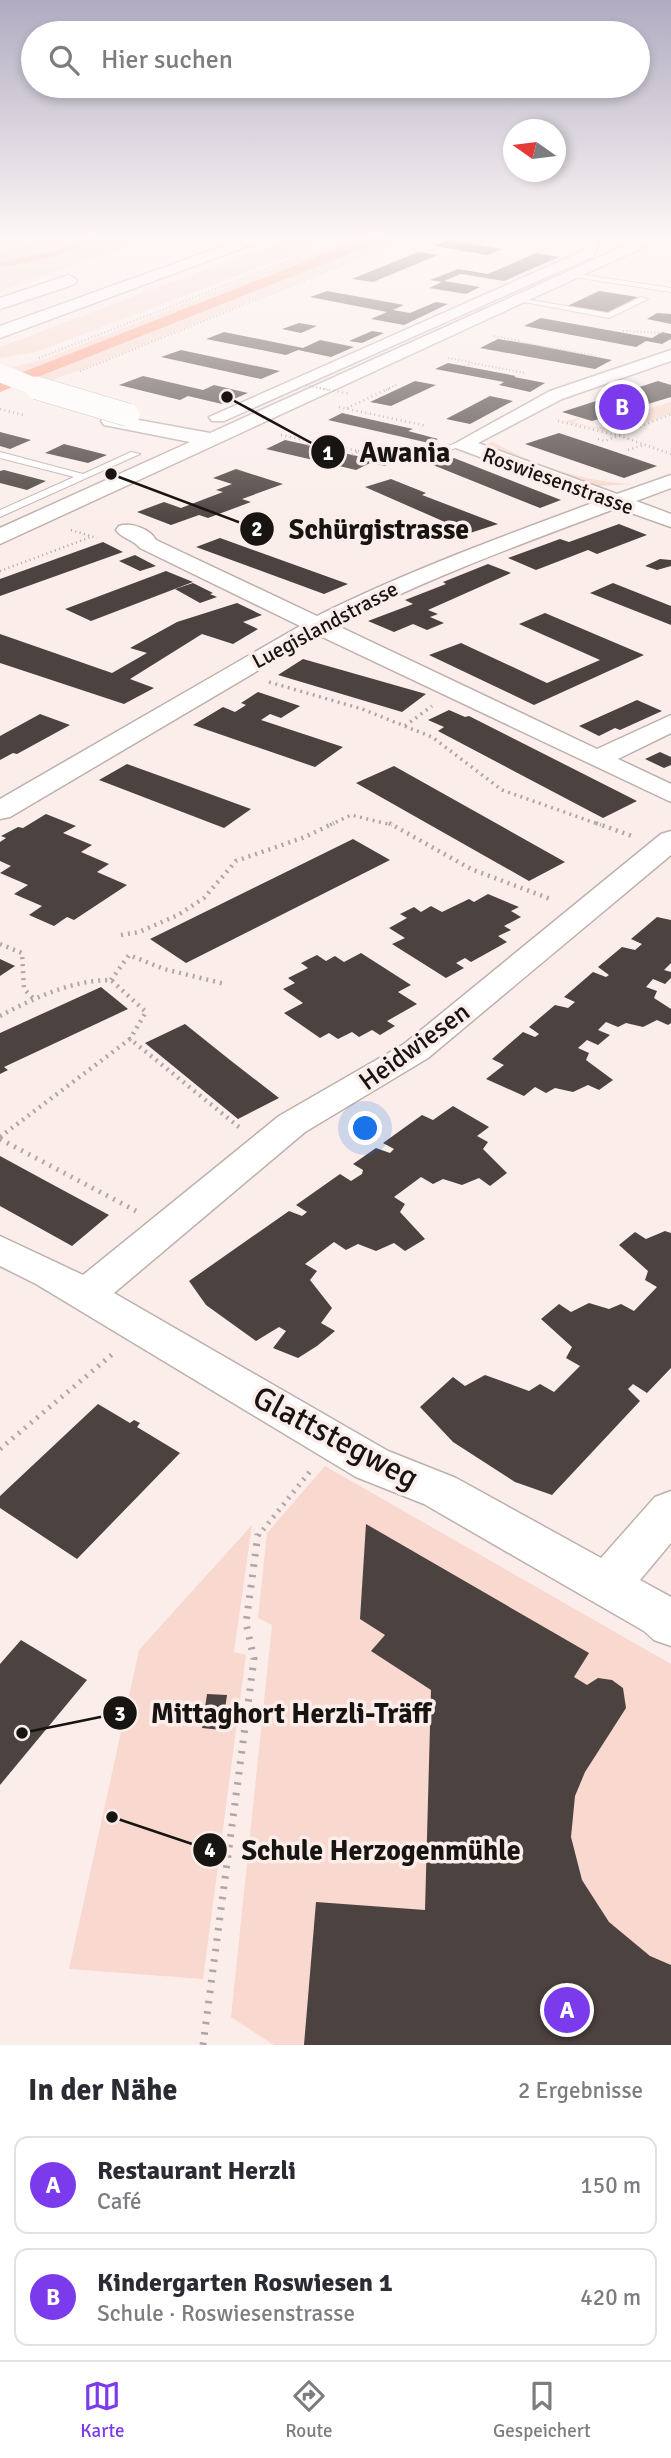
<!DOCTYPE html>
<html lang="de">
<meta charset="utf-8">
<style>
:root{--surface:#fff;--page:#f7f7f7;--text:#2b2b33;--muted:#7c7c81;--line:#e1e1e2;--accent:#7c3aed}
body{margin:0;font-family:Signika,sans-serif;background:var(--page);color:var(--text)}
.compass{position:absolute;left:503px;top:119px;width:63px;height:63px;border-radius:50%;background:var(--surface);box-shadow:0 4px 10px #0003;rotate:284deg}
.you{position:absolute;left:366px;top:1129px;width:24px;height:24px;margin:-18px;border:5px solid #fff;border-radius:50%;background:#1a73e8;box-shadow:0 0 0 10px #1a73e833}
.badge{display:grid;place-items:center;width:46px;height:46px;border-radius:50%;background:var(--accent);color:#fff;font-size:23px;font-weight:700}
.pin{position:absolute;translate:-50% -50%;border:4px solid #fff;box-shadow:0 2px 7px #0006}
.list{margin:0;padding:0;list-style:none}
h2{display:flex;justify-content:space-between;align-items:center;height:91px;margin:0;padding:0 28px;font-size:30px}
h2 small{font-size:23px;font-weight:400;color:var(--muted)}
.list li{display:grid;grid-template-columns:46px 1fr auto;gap:21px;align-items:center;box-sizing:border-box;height:98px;margin:0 14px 14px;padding:0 14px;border:2px solid var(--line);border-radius:14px}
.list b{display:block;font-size:26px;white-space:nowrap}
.list p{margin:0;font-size:23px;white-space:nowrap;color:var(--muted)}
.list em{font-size:23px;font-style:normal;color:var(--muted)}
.icon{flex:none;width:38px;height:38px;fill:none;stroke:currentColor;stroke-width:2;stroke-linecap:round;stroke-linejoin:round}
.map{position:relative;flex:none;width:671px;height:2045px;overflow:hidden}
.search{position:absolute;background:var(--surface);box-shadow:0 4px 10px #0003;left:21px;right:21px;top:21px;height:77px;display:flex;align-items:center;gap:18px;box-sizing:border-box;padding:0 24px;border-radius:38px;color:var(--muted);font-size:26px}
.sheet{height:315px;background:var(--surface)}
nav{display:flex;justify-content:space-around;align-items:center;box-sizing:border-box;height:98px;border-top:2px solid var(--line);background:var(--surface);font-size:19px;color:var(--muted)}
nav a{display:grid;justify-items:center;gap:4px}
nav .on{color:var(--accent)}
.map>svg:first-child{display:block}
.green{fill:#f8d8cf}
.water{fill:#fd9d83}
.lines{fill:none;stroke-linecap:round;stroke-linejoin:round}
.stream{stroke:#fd9d83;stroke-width:5}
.building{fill:#4c423f}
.lane-casing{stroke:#bdb0ad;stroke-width:2}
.street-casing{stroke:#bdb0ad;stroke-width:3}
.secondary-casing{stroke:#bdb0ad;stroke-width:3}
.highway-casing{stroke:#bdb0ad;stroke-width:3}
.path-far5{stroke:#b0a6a3;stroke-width:2;stroke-dasharray:1 2.5;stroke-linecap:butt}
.path-far4{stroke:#b0a6a3;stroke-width:2.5;stroke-dasharray:1 3.5;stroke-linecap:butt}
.path-far3{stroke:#b0a6a3;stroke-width:3.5;stroke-dasharray:2 4.5;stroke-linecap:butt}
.path-far2{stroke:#b0a6a3;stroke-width:4.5;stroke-dasharray:2 5;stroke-linecap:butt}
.path-far1{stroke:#b0a6a3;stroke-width:5;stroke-dasharray:2 6;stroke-linecap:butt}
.path{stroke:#b0a6a3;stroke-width:7;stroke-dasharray:2.5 8;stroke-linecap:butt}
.lane{fill:#fff;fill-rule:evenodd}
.street{fill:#fff;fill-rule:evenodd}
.secondary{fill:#fff;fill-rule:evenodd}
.highway{fill:#fff;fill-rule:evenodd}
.secondary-bridge-far1-casing{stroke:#bdb0ad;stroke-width:18;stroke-linecap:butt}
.secondary-bridge-casing{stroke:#bdb0ad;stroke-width:24;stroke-linecap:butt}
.path-bridge-far1{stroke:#b0a6a3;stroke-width:2;stroke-dasharray:1 2.5;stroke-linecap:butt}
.path-bridge{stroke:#b0a6a3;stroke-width:2.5;stroke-dasharray:1 3.5;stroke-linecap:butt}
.secondary-bridge-far1{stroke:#fff;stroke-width:18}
.secondary-bridge{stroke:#fff;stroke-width:23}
.labels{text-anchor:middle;stroke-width:7;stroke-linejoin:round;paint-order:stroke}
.far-street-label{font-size:21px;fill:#181412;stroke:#fbeeea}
.street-label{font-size:26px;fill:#181412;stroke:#fbeeea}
.near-street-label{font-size:32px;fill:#181412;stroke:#fbeeea}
.leader{fill:none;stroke:#181412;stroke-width:2.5}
.callout-dot{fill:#181412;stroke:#fbeeea;stroke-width:2.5}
.mark-label{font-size:21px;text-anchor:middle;font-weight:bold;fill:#fff}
.callout-label{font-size:28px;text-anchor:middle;font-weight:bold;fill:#181412;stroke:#fbeeea;stroke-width:7;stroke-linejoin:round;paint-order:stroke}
</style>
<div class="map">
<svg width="671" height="2045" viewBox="0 0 671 2045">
<rect width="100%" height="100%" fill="#fbeeea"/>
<g class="green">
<path d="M0,239H152L0,291Z"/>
<path d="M287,239H334L36,352L0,358V347Z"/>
<path d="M348,239H363L23,372L12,367L42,360Z"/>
<path d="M386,239H404L85,368L47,382L36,378Z"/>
<path d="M671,402V413L620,434L564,421L581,418L574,422L598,428L647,418L639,412Z"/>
<path d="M493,442C534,465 588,483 635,484L598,486L500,452L487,444Z"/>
<path d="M325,1466L671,1664V2045H274L231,2017L272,1625L258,1618L267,1533Z"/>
<path d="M252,1525L234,1652L246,1655L203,1979L69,1969L139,1650Z"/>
</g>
<path class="water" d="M363,239H387L0,392V381Z"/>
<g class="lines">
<path class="stream" d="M0,265L54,254L92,239"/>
</g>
<g class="building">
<path d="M448,240L502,249L488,255L434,246Z"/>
<path d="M418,252L438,255L373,282L352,279Z"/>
<path d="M536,253L559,257L504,281L461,274L444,281L480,287L466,294L429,288L442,282L430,280L458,269L488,274Z"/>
<path d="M327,291L404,305L393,310L410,313L436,302L448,304L404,325L371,319L387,312L310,297Z"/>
<path d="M599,291L638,297L605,314L565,307Z"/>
<path d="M657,313L671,314V324L647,319Z"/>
<path d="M541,318L652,338L662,332L671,334V339L662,344L646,341L636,347L524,326Z"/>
<path d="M299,323L317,326L301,333L282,329Z"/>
<path d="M372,331L384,333L362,343L349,341Z"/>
<path d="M224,332L303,348L320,340L354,347L331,357L298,350L286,355L206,339Z"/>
<path d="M498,339L535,345L612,360L595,369L480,348Z"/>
<path d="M181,350L280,371L261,379L161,357Z"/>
<path d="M448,363L516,376L514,377L545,383L530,392L499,385L504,382L435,369Z"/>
<path d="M143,376L203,390L214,385L248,393L222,404L188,396L180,400L119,385Z"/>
<path d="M415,381L436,385L391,406L370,402Z"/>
<path d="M658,381L671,385V397L592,421L562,412Z"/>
<path d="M490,396L513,401L470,424L446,419Z"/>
<path d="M342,413L413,429L408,431L438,439L429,443L328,420Z"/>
<path d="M0,432L31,440L10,449L0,446Z"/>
<path d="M559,433L607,449L657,466L624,478L525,444Z"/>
<path d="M285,440L375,460L389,453L403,456L385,466L370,463L356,470L266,449Z"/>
<path d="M64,444L107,455L88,463L45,453Z"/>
<path d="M435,457L446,461L454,458L561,500L540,508L423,461Z"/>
<path d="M236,469L283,484L242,499L251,502L208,518L199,515L171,525L137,512L164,502L181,508L223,492L216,490L232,484L213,478Z"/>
<path d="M4,470L46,481L27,490L0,483V471Z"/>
<path d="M391,479L426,493L422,495L498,524L470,533L365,487Z"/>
<path d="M619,524L647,535L597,554L588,550L536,570L508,558L560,539L569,542Z"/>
<path d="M220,538L348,584L324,594L196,547Z"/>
<path d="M103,542L123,552L0,596V579Z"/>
<path d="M135,555L156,566L140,571L119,561Z"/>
<path d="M660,559L671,560V566L657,570L645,566Z"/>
<path d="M488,564L511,573L428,610L438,614L430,617L444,623L427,630L413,624L394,632L368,621L413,604L405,600L446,584L443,582Z"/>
<path d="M166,571L193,582L91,621L65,609Z"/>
<path d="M193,583L213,593L210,594L217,597L200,603L175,589Z"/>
<path d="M613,583L671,606V625L590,593Z"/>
<path d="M237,603L262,615L243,622L258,629L233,644L202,634L130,679L154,688L124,704L0,663V634L112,673L147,653L130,648L177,622Z"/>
<path d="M545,613L644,655L534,705L429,655L461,643L547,683L600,660L519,624Z"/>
<path d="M303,659L426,694L402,712L278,675Z"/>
<path d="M258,692L300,706L281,718L270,714L261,720L343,747L315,767L193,725L223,707L235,712L246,705L241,703Z"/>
<path d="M637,700L662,711L620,730L615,728L599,736L579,726Z"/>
<path d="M449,710L465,717L469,716L637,801L603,818L438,731L444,727L428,720Z"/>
<path d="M40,714L70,725L17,754L13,753L0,760V736Z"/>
<path d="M660,752L671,757V765L664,768L645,759Z"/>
<path d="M127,764L188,786L251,809L224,828L99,780Z"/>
<path d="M394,766L565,862L529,881L356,783Z"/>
<path d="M46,814L76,826L63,833L92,845L81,852L109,864L97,872L127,885L74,920L67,917L54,926L29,915L42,906L14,894L28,885L0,873L11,866L0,861V842L6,838L1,836L18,827L23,828Z"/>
<path d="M353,839L390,860L186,963L150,939Z"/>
<path d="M488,894L519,907L511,911L521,917L504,926L511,930L498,936L507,942L471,962L465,958L456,963L464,968L446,978L392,944L405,938L389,928L407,918L400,914L414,907L421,912L431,906L442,912L469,899L474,902Z"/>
<path d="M657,917L671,920V963L664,970L671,972V978L665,984L653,979L646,987L657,991L654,998L671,1009V1023L668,1025L657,1020L643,1027L626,1023L618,1027L606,1022L598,1030L610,1035L598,1045L587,1040L578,1048L589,1053L586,1060L613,1080L599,1090L588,1085L573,1092L555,1088L546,1093L535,1087L524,1096L486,1079L504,1065L492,1059L523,1032L535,1037L539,1034L529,1027L555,1005L568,1008L575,1002L564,997L593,972L606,977L609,975L598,967L622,947L635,950L642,944L631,939Z"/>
<path d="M361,953L411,985L398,992L417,1004L387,1021L395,1026L380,1035L372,1030L359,1037L352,1032L338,1039L329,1033L320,1038L284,1013L303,1003L283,989L295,983L288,978L308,968L301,963L317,955L326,961L335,956L344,962Z"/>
<path d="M0,959L15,966L0,976Z"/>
<path d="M101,987L128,1009L4,1067L8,1070L0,1074V1033Z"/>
<path d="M185,1024L230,1060L279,1098L238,1119L145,1043Z"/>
<path d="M453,1106L489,1127L477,1136L488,1142L483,1149L507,1173L490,1186L479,1178L462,1185L443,1179L433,1184L421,1177L394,1197L405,1204L400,1212L425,1239L405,1251L394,1243L376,1251L358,1244L346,1250L334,1242L305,1264L317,1271L310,1280L332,1308L321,1323L335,1331L317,1346L298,1358L273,1348L286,1331L279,1327L256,1341L206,1305L189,1281L289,1211L302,1216L307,1212L296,1205L340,1174L351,1181L362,1174L363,1170L353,1164L376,1148L390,1153L394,1149L383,1143L422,1115L433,1120Z"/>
<path d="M0,1156L46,1181L109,1215L72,1246L0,1206Z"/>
<path d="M665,1231L671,1233V1368L647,1393L633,1384L628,1389L640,1401L552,1495L515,1482L453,1442L420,1407L453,1377L465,1386L485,1375L529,1391L540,1384L554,1392L580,1366L566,1358L572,1347L541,1319L559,1304L571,1312L589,1303L609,1309L621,1304L634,1311L657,1287L645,1280L648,1271L619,1245L635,1232L646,1239Z"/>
<path d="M98,1404L130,1423L134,1420L140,1423L137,1427L180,1453L77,1559L0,1508V1496Z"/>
<path d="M366,1524L589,1653L574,1677L587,1685L598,1678L612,1680L623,1688L626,1708L585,1772L575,1796L571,1837L582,1880L609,1922L650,1956L671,1965V2045H304L316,1902L425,1910L431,1690L371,1651L385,1635L360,1619Z"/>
<path d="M21,1640L87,1680L0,1785V1664Z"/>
<path d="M207,1694L227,1695L222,1730L202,1728Z"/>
</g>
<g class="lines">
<defs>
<g id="lane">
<path d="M648,239L671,242V246L647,243Z"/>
<path d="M572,273L671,288V292L575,277Z"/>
<path d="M641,297L648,299L609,318L514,300L518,298L608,313Z"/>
<path d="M460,442L468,444L413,462L404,460Z"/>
<path d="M0,452L83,474L131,452L140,454L0,517V510L74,477L0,458Z"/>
</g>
<g id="street">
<path d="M586,239H600L594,256L224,421H212L209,417L583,251Z"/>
<path d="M671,350V361L562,399L478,443L617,494L671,475V488L636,501L671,514V527L617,508C521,544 427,578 336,625L597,749L671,715V733L618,759L671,784V802L318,635L10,817L0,819V799L300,626L140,548C133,539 122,539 116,530L119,526C131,522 150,529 156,540L317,616C408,571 503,536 598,501L456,448L454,444L550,391Z"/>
<path d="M671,831V855L428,1058L305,1132L114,1293L388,1451L456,1478L601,1558L655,1497L671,1491V1543L640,1580L671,1597V1646L654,1640L644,1631L424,1504L356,1477L36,1284L0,1266V1236L83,1275L279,1116L404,1044L661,834Z"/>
</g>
<path id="secondary" d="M640,239H661L0,544V528L190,442L104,425L101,421L104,417L111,415L210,433Z"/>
<g id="highway">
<path d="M243,239H267L0,338V326Z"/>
<path d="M69,275L77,280L75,284L0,309V298Z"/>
</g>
</defs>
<use href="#lane" class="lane-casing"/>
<use href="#street" class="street-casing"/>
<use href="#secondary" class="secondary-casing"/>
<use href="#highway" class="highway-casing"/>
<g class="path-far5">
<path d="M36,248L55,251"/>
<path d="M0,255L55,239"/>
<path d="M623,331L667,333"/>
<path d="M494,336L520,341"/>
<path d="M519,342L596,356"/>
<path d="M39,358L344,239"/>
<path d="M448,358L471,362"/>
<path d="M465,366L472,363L525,373"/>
<path d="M80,371L407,239"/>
<path d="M386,390L398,384"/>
</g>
<g class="path-far4">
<path d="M339,407L427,426"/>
<path d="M347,408L390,388"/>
<path d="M0,409L23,415"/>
<path d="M558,421L620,436L671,454"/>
<path d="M281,435L314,442"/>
<path d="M598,439L605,441L671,414"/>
<path d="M307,445L314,442L358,451L352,455"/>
<path d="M628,450L643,445"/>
<path d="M358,451L377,449L391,452"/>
<path d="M71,530L97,538"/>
<path d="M0,571L91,537"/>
</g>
<g class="path-far3">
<path d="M269,682L362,709L432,737L502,790L601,825"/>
<path d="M405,726L432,706"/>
<path d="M330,825L351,815L392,825"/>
</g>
<g class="path-far2">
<path d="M389,823L471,869L553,900"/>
<path d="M596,823L632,836"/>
<path d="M121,935L139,932L178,915L204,898L236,861L305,837L334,823"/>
<path d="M0,944L22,953L24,989L33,998"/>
<path d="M111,980L129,955L164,969L225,984"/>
<path d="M0,1016C34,998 72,980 111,980L146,1012L130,1039"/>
<path d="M0,1137L130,1039L239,1127"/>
</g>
<g class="path-far1">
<path d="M0,1137L2,1135"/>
<path d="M0,1139L136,1211"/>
<path d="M0,1449L115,1352"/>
<path d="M258,1536L312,1469"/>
</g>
<path class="path" d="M203,2045L254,1659L246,1623L258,1534"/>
<use href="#lane" class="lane"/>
<use href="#street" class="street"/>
<use href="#secondary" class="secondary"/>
<use href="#highway" class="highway"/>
<defs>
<path id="secondary-bridge-far1" d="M0,373L43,390"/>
<path id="secondary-bridge" d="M37,388L128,415"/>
</defs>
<use href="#secondary-bridge-far1" class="secondary-bridge-far1-casing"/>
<use href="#secondary-bridge" class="secondary-bridge-casing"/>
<path class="path-bridge-far1" d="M306,385L329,390"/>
<path class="path-bridge" d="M320,388L350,394"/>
<use href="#secondary-bridge-far1" class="secondary-bridge-far1"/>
<use href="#secondary-bridge" class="secondary-bridge"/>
</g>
<linearGradient id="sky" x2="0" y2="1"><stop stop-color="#b0abc0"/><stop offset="0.45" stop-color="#fdf7f6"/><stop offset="1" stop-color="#fdf7f6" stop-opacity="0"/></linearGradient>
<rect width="671" height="526" fill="url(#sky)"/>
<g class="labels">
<g class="far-street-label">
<text transform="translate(558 481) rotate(20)" y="7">Roswiesenstrasse</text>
<text transform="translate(325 625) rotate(-28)" y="7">Luegislandstrasse</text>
</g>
<g class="street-label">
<text transform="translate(414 1046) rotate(-36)" y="9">Heidwiesen</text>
</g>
<g class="near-street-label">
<text transform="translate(336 1437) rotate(28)" y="11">Glattstegweg</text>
</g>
</g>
<path class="leader" d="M227 397L328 452M111 474L257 529M22 1733L120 1713M112 1817L210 1850"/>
<g class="callout-dot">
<circle cx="227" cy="397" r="7"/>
<circle cx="111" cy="474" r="7"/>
<circle cx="22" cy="1733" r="7"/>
<circle cx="112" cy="1817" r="7"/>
<circle cx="328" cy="452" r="18"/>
<circle cx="257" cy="529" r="18"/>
<circle cx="120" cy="1713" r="18"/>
<circle cx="210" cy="1850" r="18"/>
</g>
<g class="mark-label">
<text x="328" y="460">1</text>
<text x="257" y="536">2</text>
<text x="120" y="1721">3</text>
<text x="210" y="1857">4</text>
</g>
<g class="callout-label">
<text x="405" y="462">Awania</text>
<text x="379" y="539">Schürgistrasse</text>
<text x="291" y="1723">Mittaghort Herzli-Träff</text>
<text x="381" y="1860">Schule Herzogenmühle</text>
</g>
</svg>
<svg class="compass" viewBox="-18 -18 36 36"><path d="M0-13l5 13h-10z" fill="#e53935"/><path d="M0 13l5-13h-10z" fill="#7c7c81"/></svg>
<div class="you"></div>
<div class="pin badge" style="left:567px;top:2010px">A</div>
<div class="pin badge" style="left:622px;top:407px">B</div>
<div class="search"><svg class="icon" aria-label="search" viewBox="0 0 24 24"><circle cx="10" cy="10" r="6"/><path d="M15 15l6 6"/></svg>Hier suchen</div>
</div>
<section class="sheet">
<h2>In der Nähe<small>2 Ergebnisse</small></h2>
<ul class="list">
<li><span class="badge">A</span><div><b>Restaurant Herzli</b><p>Café</p></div><em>150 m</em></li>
<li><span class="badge">B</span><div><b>Kindergarten Roswiesen 1</b><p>Schule · Roswiesenstrasse</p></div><em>420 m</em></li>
</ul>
</section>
<nav>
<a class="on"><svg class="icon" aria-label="map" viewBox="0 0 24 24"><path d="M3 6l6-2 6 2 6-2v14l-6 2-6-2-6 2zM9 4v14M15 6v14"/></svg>Karte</a>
<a><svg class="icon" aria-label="directions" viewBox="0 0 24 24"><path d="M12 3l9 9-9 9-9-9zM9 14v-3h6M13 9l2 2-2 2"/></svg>Route</a>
<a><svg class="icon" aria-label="saved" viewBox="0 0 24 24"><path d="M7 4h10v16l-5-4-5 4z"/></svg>Gespeichert</a>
</nav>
